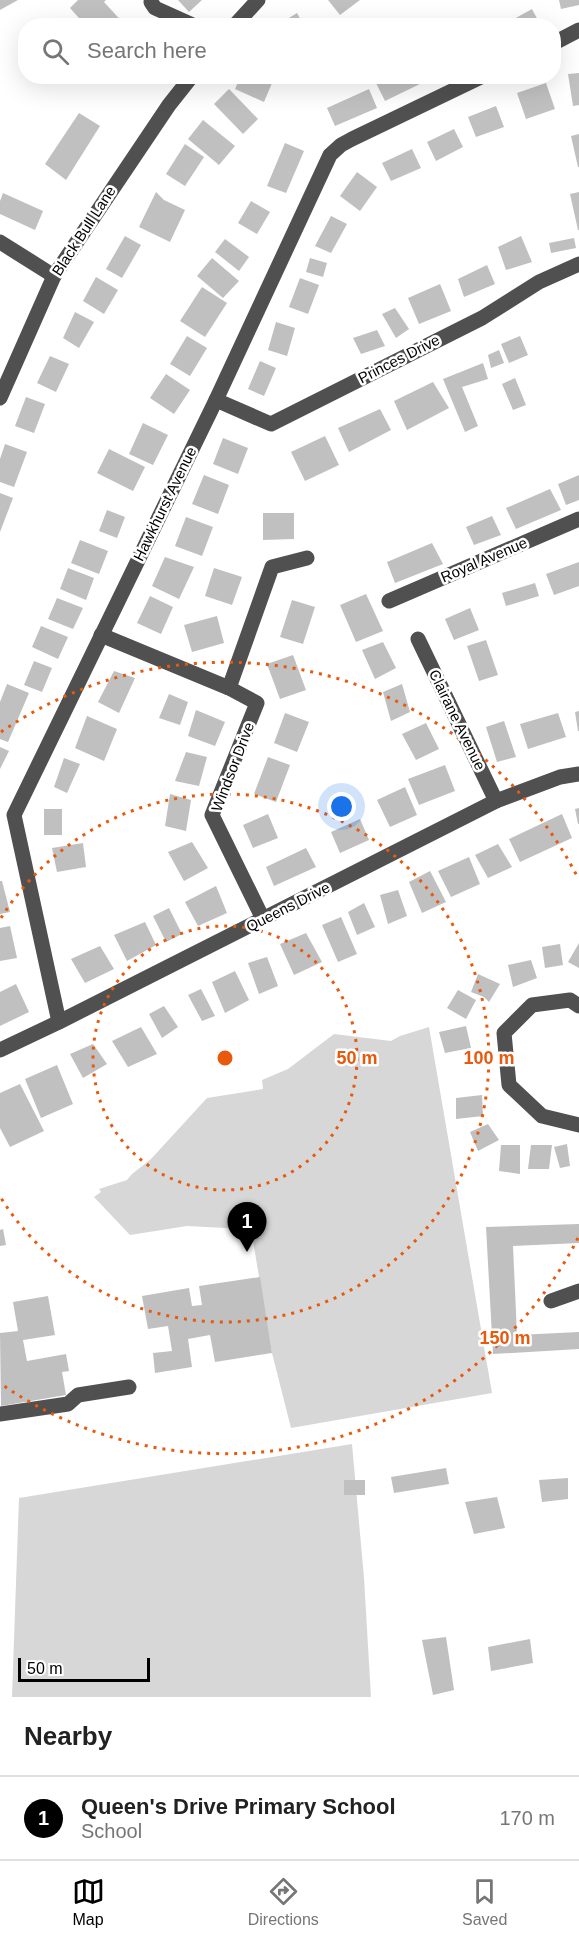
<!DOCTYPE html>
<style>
:root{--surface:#fff;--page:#f6f6f6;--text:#222;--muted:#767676;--line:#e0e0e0;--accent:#000}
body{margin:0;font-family:Helvetica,sans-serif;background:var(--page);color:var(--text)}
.scale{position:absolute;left:18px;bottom:15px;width:132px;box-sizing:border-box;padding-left:6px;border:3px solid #000;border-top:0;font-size:16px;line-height:21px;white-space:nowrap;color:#000;-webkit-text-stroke:4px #fff;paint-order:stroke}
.you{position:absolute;left:342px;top:807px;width:21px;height:21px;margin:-15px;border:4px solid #fff;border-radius:50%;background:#1a73e8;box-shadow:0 0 0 9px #1a73e833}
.badge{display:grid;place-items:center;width:39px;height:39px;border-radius:50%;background:var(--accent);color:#fff;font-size:20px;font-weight:700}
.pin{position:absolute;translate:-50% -50px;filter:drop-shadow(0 2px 3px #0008)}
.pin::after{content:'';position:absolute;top:32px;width:21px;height:18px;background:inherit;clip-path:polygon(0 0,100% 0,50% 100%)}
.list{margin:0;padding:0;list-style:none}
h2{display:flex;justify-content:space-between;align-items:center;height:78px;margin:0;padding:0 24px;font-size:26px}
h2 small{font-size:20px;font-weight:400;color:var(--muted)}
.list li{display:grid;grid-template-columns:39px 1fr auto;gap:18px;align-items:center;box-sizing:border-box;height:84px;padding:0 24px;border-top:2px solid var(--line)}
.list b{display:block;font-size:22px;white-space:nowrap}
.list p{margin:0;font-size:20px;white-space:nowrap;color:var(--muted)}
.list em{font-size:20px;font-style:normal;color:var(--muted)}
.icon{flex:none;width:33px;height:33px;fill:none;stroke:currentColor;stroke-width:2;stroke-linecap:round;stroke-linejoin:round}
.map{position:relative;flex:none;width:579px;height:1697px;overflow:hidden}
.search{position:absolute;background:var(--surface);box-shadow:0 6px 24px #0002;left:18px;right:18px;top:18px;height:66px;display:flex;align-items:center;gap:15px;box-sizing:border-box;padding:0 21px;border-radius:24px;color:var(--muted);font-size:22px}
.sheet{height:162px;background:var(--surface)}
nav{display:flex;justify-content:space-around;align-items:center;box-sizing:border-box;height:84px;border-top:2px solid var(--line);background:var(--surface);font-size:16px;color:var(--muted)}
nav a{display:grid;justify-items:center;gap:3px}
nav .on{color:var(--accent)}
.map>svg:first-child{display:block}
.green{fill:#d7d7d7}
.building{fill:#c0c0c0}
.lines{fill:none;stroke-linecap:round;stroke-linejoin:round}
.minor{stroke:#505050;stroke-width:15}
.ring{fill:none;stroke:#e8590c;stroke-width:3;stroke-dasharray:3 6}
.labels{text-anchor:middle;stroke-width:5;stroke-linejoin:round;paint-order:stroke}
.street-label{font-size:15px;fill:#000;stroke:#fff}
.centre{fill:#e8590c;stroke:#fff;stroke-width:3}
.ring-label{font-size:18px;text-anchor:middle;font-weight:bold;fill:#e8590c;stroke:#fff;stroke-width:5;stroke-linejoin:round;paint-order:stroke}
</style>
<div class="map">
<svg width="579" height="1697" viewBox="0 0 579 1697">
<rect width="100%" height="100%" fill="#fff"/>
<g class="green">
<path d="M429,1027L492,1393L291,1428L272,1353L253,1241L245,1229L187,1226L130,1235L94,1197L101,1192L99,1189L127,1180L132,1174L151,1159L207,1098L263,1089L262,1080L288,1069L334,1034L391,1041L400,1036Z"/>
<path d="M352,1444L364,1578L371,1697H12L19,1498Z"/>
</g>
<g class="building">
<path d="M0,0H18L0,10Z"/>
<path d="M78,0H106L104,2L126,26H86L70,8Z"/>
<path d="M178,0H202L189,12Z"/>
<path d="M328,0H360L340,15Z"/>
<path d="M559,0H579V5L561,9Z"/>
<path d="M532,9L541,26H501Z"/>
<path d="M297,13L304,26H276Z"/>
<path d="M579,73V105L573,106L568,74Z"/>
<path d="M87,76H102L94,84Z"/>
<path d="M241,76H275L264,102L235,89Z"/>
<path d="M378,76H418L422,83L385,101L374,79Z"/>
<path d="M546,83L555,109L526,119L517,93Z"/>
<path d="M229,89L258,119L243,134L214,104Z"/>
<path d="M369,89L377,108L335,126L327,108Z"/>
<path d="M496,106L504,127L476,137L468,117Z"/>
<path d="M79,113L100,126L66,180L45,164Z"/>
<path d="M203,120L235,146L219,165L188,139Z"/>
<path d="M454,129L463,147L436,161L427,142Z"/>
<path d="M579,134V167H578L571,136Z"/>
<path d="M285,143L304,151L286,193L267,186Z"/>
<path d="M185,144L204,157L185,186L166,174Z"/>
<path d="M412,149L421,168L391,181L382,163Z"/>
<path d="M357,172L377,187L360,211L340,196Z"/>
<path d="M156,192L164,200L185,210L170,242L139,227Z"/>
<path d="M579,192V230H578L570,194Z"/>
<path d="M3,193L43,211L35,230L0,214V201Z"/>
<path d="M251,201L270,212L257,234L238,223Z"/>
<path d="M331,216L347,224L331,253L315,246Z"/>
<path d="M125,236L141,245L122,278L106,269Z"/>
<path d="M521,236L532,262L506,270L498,247Z"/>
<path d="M574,238L576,248L551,253L549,243Z"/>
<path d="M225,239L249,257L239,271L215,252Z"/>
<path d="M212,258L239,281L223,298L197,276Z"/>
<path d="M310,258L327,263L323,277L306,272Z"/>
<path d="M487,265L495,284L464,297L458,279Z"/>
<path d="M96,277L118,290L104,314L83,301Z"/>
<path d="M300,278L319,285L308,314L289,307Z"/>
<path d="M440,284L451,311L419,324L408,298Z"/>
<path d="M202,287L227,303L205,337L180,321Z"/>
<path d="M395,308L409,329L396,338L382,314Z"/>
<path d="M75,312L94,322L79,348L63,338Z"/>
<path d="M276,322L295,328L287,356L268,350Z"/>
<path d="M377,330L385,346L361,354L353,338Z"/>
<path d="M187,336L207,348L190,376L170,364Z"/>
<path d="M520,336L528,355L509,363L501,344Z"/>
<path d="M499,350L504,363L491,368L488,355Z"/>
<path d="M50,356L69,364L56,392L37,383Z"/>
<path d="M260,361L276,368L264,396L248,389Z"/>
<path d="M483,363L488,379L462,387L478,426L465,432L443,379Z"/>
<path d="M166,374L190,390L174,414L150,398Z"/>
<path d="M515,378L526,405L513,410L502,384Z"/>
<path d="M433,382L449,408L407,430L394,401Z"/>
<path d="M26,397L45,404L34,433L15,426Z"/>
<path d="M380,409L391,430L349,452L338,428Z"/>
<path d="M143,423L168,435L153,465L129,454Z"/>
<path d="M325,436L339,465L305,481L291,452Z"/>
<path d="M223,438L248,448L238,474L213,464Z"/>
<path d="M5,444L27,452L14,487L0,482V459Z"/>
<path d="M109,449L145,467L133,491L97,473Z"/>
<path d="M204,475L229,485L218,514L192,504Z"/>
<path d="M579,475V500L566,505L558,484Z"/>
<path d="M550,489L561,510L516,529L506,508Z"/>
<path d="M0,493L13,498L0,532Z"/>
<path d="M107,510L125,517L117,538L99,531Z"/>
<path d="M263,513H294V539L263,540Z"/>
<path d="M492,516L501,535L474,545L466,527Z"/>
<path d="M186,517L213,527L202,556L175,546Z"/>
<path d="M80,540L108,551L99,574L71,563Z"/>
<path d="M432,543L443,564L395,583L387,562Z"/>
<path d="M165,557L194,567L179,599L152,586Z"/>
<path d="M579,562V586L554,595L546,574Z"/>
<path d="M68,568L94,578L86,600L60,589Z"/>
<path d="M214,568L242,577L232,605L205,596Z"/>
<path d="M535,583L539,596L506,606L502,593Z"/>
<path d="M366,594L383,631L356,642L340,605Z"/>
<path d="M150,596L173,607L161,634L137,623Z"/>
<path d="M57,598L83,608L73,629L48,619Z"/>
<path d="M292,600L315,607L303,644L280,637Z"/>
<path d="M470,608L479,630L454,640L445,619Z"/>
<path d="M217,616L224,643L192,652L184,625Z"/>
<path d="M41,626L68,637L58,659L32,647Z"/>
<path d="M486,640L498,675L479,681L467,646Z"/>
<path d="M383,642L396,668L375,679L362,650Z"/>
<path d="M293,655L306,690L280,699L267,664Z"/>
<path d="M34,661L52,668L42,692L24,685Z"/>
<path d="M114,671L135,678L119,713L98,702Z"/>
<path d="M7,684L29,693L8,742L0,739V702Z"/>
<path d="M402,684L410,712L391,721L383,692Z"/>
<path d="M169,694L188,702L180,725L159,718Z"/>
<path d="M196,710L225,722L215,746L188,736Z"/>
<path d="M579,711V731H578L575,712Z"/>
<path d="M285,713L309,722L297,752L274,743Z"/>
<path d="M558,713L566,737L528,749L520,724Z"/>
<path d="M87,716L117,729L104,761L75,748Z"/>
<path d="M504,721L516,757L497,762L486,727Z"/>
<path d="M426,723L439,749L416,760L402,734Z"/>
<path d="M0,747L9,751L0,769Z"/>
<path d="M186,752L207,757L199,786L175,781Z"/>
<path d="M268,757L290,765L276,802L254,794Z"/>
<path d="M64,758L80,764L67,793L54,787Z"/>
<path d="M445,765L455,791L419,805L408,779Z"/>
<path d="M405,787L417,815L390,827L377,800Z"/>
<path d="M170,794L191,800L186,831L165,826Z"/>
<path d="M579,808V824H578L575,809Z"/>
<rect x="44" y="809" width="18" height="26"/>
<path d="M268,814L278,838L253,848L243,825Z"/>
<path d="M562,814L572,838L520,862L509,839Z"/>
<path d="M360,819L369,840L340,853L331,832Z"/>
<path d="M192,842L208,868L184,881L168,852Z"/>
<path d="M83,843L86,867L57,872L52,848Z"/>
<path d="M498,844L512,867L488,878L475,855Z"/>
<path d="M306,848L316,867L274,886L266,867Z"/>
<path d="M469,857L480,884L451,897L438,871Z"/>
<path d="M430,871L446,902L422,913L409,882Z"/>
<path d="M0,881H2L10,912L0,914Z"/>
<path d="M216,886L227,913L198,926L185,902Z"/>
<path d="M398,890L407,916L388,924L380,895Z"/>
<path d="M364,903L375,927L357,935L348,912Z"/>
<path d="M169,908L182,934L166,942L153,916Z"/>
<path d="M341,917L357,954L338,962L322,925Z"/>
<path d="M145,922L156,945L127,961L114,935Z"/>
<path d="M10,926L17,958L0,961V928Z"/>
<path d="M306,933L322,962L294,975L280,944Z"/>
<path d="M579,943V968L568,962Z"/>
<path d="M560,944L563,965L545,968L542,947Z"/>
<path d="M100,946L114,969L85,983L71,959Z"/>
<path d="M267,957L278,986L259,994L248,963Z"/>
<path d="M531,960L537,978L513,987L508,965Z"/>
<path d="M235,971L249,1000L225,1013L212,982Z"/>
<path d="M478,974L500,984L489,1002L484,997L471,992Z"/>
<path d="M16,984L29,1012L0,1026V992Z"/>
<path d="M201,989L215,1016L202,1021L188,995Z"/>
<path d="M458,990L476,1000L466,1019L447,1008Z"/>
<path d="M164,1006L178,1027L162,1038L149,1014Z"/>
<path d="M466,1026L471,1048L445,1053L439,1032Z"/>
<path d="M141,1027L157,1054L128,1067L112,1041Z"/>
<path d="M93,1044L107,1064L83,1078L70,1054Z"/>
<path d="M57,1065L73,1104L41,1118L25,1079Z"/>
<path d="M20,1084L44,1131L10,1147L0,1128V1093Z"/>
<path d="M482,1095L483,1116L456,1119V1098Z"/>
<path d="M488,1124L499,1140L478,1151L470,1132Z"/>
<path d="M567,1144L570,1166L560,1168L554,1147Z"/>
<path d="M501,1145H520V1174L499,1171Z"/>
<path d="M531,1145H552L549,1169H528Z"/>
<path d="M579,1224V1243L513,1246L517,1335L579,1332V1349L493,1354L486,1227Z"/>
<path d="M3,1229L6,1245L0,1246V1230Z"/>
<path d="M260,1277L272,1353L215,1362L210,1335L188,1339L192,1367L155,1373L153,1353L172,1351L168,1326L148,1329L142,1296L189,1288L192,1306L202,1305L199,1286Z"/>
<path d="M48,1296L55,1335L23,1340L27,1361L66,1354L69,1371L62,1372L66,1395L1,1406L0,1333L18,1331L13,1302Z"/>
<path d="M446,1468L449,1484L394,1493L391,1477Z"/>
<path d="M568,1478V1499L542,1502L539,1480Z"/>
<rect x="344" y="1480" width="21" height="15"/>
<path d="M497,1497L505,1528L474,1534L465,1502Z"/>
<path d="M446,1637L454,1690L433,1695L422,1640Z"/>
<path d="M530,1639L533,1663L491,1671L488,1647Z"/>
</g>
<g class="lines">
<g class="minor">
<path d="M151,2L155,8L195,26"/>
<path d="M234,26L258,0"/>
<path d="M554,43L579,30"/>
<path d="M0,242L54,276"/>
<path d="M0,398L54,276L169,105L192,76"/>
<path d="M216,400L271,424L482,318L539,282L579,264"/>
<path d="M389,601L579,519"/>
<path d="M101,635L229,688L257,703L212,815L263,919"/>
<path d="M418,639L496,801"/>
<path d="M229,688L272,567L307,558"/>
<path d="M579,1006L570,1000L532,1005L504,1033L509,1085L542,1116L579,1125"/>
<path d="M59,1022L14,815L216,400L330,155L341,145L352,139L483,76"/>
<path d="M0,1050L59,1022L496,801L560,777L579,774"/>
<path d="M551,1301L579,1291"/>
<path d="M0,1414L68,1404L78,1395L129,1387"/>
</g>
</g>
<g class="ring">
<circle cx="225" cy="1058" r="132"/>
<path d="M1 918A264 264 0 1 1 1 1198"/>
<path d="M578 1238A396 396 0 0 1 1 1384M1 732A396 396 0 0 1 578 878"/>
</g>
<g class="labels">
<g class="street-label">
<text transform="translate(84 231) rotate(-57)" y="5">Black Bull Lane</text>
<text transform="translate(399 359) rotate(-27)" y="5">Princes Drive</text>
<text transform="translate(165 504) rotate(-64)" y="5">Hawkhurst Avenue</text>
<text transform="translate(484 560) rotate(-23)" y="5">Royal Avenue</text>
<text transform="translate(457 720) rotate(64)" y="5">Clairane Avenue</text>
<text transform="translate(233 767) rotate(-69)" y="5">Windsor Drive</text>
<text transform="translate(288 907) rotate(-27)" y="5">Queens Drive</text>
</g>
</g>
<circle cx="225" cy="1058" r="9" class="centre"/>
<g class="ring-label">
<text x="357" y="1064">50 m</text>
<text x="489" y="1064">100 m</text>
<text x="505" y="1344">150 m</text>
</g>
</svg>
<div class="scale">50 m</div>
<div class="you"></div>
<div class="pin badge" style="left:247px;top:1252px">1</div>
<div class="search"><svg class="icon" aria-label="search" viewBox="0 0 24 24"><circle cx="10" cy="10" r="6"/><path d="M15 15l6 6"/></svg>Search here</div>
</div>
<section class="sheet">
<h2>Nearby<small></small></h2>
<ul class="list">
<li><span class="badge">1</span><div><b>Queen's Drive Primary School</b><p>School</p></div><em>170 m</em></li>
</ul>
</section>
<nav>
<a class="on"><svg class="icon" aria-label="map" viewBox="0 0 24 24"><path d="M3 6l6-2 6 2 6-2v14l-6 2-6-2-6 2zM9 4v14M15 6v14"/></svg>Map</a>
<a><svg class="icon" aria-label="directions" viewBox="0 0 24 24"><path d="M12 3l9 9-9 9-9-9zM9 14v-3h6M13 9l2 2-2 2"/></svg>Directions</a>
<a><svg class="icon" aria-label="saved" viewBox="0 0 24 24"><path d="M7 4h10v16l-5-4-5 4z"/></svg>Saved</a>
</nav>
